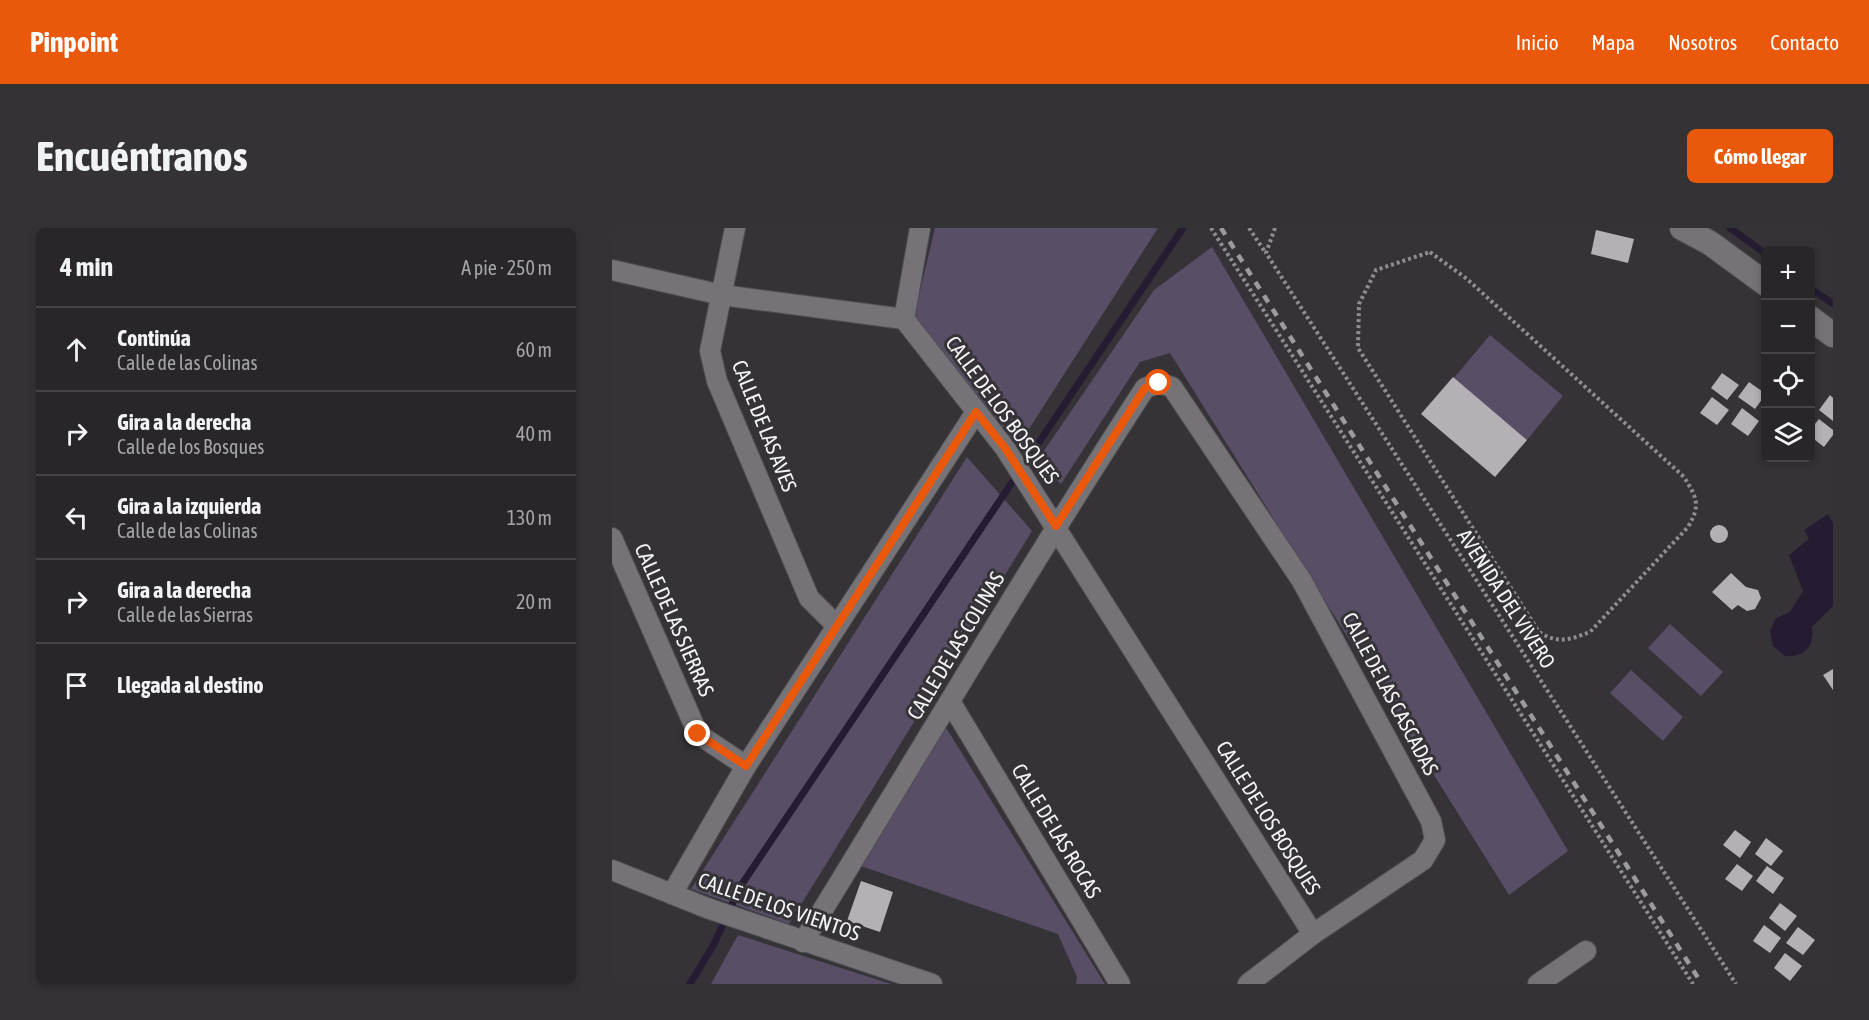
<!DOCTYPE html>
<html lang="es">
<meta charset="utf-8">
<style>
:root{--surface:#282629;--page:#343235;--text:#f1f3f6;--muted:#a5a5a8;--line:#444346;--accent:#ea580c}
body{margin:0;font-family:"Asap Condensed",sans-serif;background:var(--page);color:var(--text)}
.controls{position:absolute;right:18px;top:18px;display:grid;overflow:hidden;border-radius:9px;box-shadow:0 3px 9px #0003}
.controls button{width:54px;height:54px;display:grid;place-items:center;padding:0;border:0;border-bottom:2px solid var(--line);background:var(--surface);color:var(--text);font:30px sans-serif}
.stop{position:absolute;width:18px;height:18px;margin:-14px;border:4px solid #ea580c;border-radius:50%;background:#fff}
.stop.end{background:#ea580c;border-color:#fff;box-shadow:0 2px 6px #0008}
.list{margin:0;padding:0;list-style:none}
h2{display:flex;justify-content:space-between;align-items:center;height:78px;margin:0;padding:0 24px;font-size:26px}
h2 small{font-size:20px;font-weight:400;color:var(--muted)}
.list li{display:grid;grid-template-columns:39px 1fr auto;gap:18px;align-items:center;box-sizing:border-box;height:84px;padding:0 24px;border-top:2px solid var(--line)}
.list b{display:block;font-size:22px;white-space:nowrap}
.list p{margin:0;font-size:20px;white-space:nowrap;color:var(--muted)}
.list em{font-size:20px;font-style:normal;color:var(--muted)}
.icon{flex:none;width:33px;height:33px;fill:none;stroke:currentColor;stroke-width:2;stroke-linecap:round;stroke-linejoin:round}
.map{position:relative;flex:none;width:1221px;height:756px;overflow:hidden;border-radius:9px}
header{display:flex;align-items:center;gap:36px;box-sizing:border-box;height:84px;padding:0 30px;background:var(--accent);color:#fff}
header strong{font-size:28px}
nav{display:flex;gap:33px;margin-inline-start:auto;font-size:21px}
.intro{display:flex;align-items:center;justify-content:space-between;box-sizing:border-box;height:144px;padding:0 36px}
h1{margin:0;font-size:42px}
.button{padding:15px 27px;border-radius:9px;background:var(--accent);color:#fff;font-size:21px;font-weight:700}
main{display:flex;gap:36px;padding:0 36px}
aside{flex:1;background:var(--surface);border-radius:9px;box-shadow:0 3px 9px #0003}
.map>svg:first-child{display:block}
.green{fill:#584e66}
.water{fill:#251c32}
.lines{fill:none;stroke-linecap:round;stroke-linejoin:round}
.stream{stroke:#251c32;stroke-width:7}
.building{fill:#b3b0b6}
.minor-casing{stroke:#504f53;stroke-width:22}
.tertiary-casing{stroke:#504f53;stroke-width:26}
.path{stroke:#8e8d90;stroke-width:4;stroke-dasharray:3 3;stroke-linecap:butt}
.minor{stroke:#757378;stroke-width:20}
.tertiary{stroke:#757378;stroke-width:24}
.rail{stroke:#9c9b9e;stroke-width:4.5;stroke-dasharray:8 8;stroke-linecap:butt}
.route{stroke:#ea580c;stroke-width:8}
.labels{text-anchor:middle;stroke-width:6;stroke-linejoin:round;paint-order:stroke}
.street-label{font-size:21px;fill:#f5f4f7;stroke:#353337}
</style>
<header>
<strong>Pinpoint</strong>
<nav><a>Inicio</a><a>Mapa</a><a>Nosotros</a><a>Contacto</a></nav>
</header>
<div class="intro"><h1>Encuéntranos</h1><a class="button">Cómo llegar</a></div>
<main>
<aside>
<h2>4 min<small>A pie · 250 m</small></h2>
<ul class="list">
<li><svg class="icon" aria-label="ahead" viewBox="0 0 24 24"><path d="M12 20V5M6 11l6-6 6 6"/></svg><div><b>Continúa</b><p>Calle de las Colinas</p></div><em>60 m</em></li>
<li><svg class="icon" aria-label="right" viewBox="0 0 24 24"><path d="M7 20v-9h11M14 6l5 5-5 5"/></svg><div><b>Gira a la derecha</b><p>Calle de los Bosques</p></div><em>40 m</em></li>
<li><svg class="icon" aria-label="left" viewBox="0 0 24 24"><path d="M17 20v-9H6M10 6l-5 5 5 5"/></svg><div><b>Gira a la izquierda</b><p>Calle de las Colinas</p></div><em>130 m</em></li>
<li><svg class="icon" aria-label="right" viewBox="0 0 24 24"><path d="M7 20v-9h11M14 6l5 5-5 5"/></svg><div><b>Gira a la derecha</b><p>Calle de las Sierras</p></div><em>20 m</em></li>
<li><svg class="icon" aria-label="arrive" viewBox="0 0 24 24"><path d="M6 21V4h12l-3 4 3 4H6"/></svg><div><b>Llegada al destino</b></div></li>
</ul>
</aside>
<div class="map">
<svg width="1221" height="756" viewBox="0 0 1221 756">
<rect width="100%" height="100%" fill="#353337"/>
<g class="green">
<path d="M323,0H546L406,218L302,88Z"/>
<path d="M600,19L956,623L897,667L558,125L528,134L449,256L425,233L542,62Z"/>
<path d="M878,107L951,168L915,212L841,151Z"/>
<path d="M355,229L420,303L177,696L79,661Z"/>
<path d="M1058,396L1111,444L1089,468L1036,420Z"/>
<path d="M1019,442L1071,489L1051,513L998,465Z"/>
<path d="M333,498L493,756H464L465,749L446,706L246,637Z"/>
<path d="M126,707L279,756H99Z"/>
</g>
<path class="water" d="M1216,286L1221,295V378L1200,399C1203,418 1192,430 1173,428L1161,418L1158,403L1164,390L1178,384L1191,363L1177,327L1197,311L1192,302Z"/>
<g class="lines">
<g class="stream">
<path d="M1118,0L1154,26"/>
<path d="M1198,60L1221,76"/>
<path d="M78,756L102,716L128,659L571,0"/>
</g>
</g>
<g class="building">
<path d="M984,2L1022,11L1016,35L979,26Z"/>
<path d="M1110,145L1127,157L1115,172L1099,160Z"/>
<path d="M841,149L915,212L883,249L809,186Z"/>
<path d="M1137,154L1154,166L1143,181L1126,169Z"/>
<path d="M1218,167L1221,170V193L1207,182Z"/>
<path d="M1100,169L1117,182L1105,197L1088,185Z"/>
<path d="M1130,180L1147,193L1136,208L1119,196Z"/>
<path d="M1207,191L1221,202V207L1212,219L1198,208V202Z"/>
<circle cx="1107" cy="306" r="9"/>
<path d="M1119,345L1134,359L1146,362L1149,370L1143,381L1135,383L1126,377L1120,382L1100,364Z"/>
<path d="M1221,441V462L1211,447Z"/>
<path d="M1123,602L1139,614L1128,630L1111,617Z"/>
<path d="M1154,610L1171,623L1159,638L1143,626Z"/>
<path d="M1125,636L1141,648L1130,663L1113,651Z"/>
<path d="M1155,638L1172,650L1161,666L1144,653Z"/>
<path d="M249,653L281,664L268,704L235,693Z"/>
<path d="M1168,675L1185,688L1173,703L1157,690Z"/>
<path d="M1152,697L1169,710L1158,725L1141,713Z"/>
<path d="M1186,699L1203,712L1191,727L1174,715Z"/>
<path d="M1173,725L1190,738L1178,753L1162,740Z"/>
</g>
<g class="lines">
<defs>
<g id="minor">
<path d="M123,0L98,123L105,153L197,370L225,398"/>
<path d="M0,42L110,67L292,91L393,220L701,706"/>
<path d="M292,91L308,0"/>
<path d="M0,310L86,506L134,538"/>
<path d="M339,475L508,756"/>
<path d="M0,642L95,680L320,756"/>
<path d="M60,666L134,538L364,184"/>
<path d="M191,714C305,529 415,342 533,160L547,155L560,159L690,353L819,593L823,612L811,632L701,706L636,756"/>
<path d="M926,756L974,723"/>
</g>
<g id="tertiary">
<path d="M1070,0L1098,15L1154,56"/>
<path d="M1198,90L1221,107"/>
</g>
</defs>
<use href="#minor" class="minor-casing"/>
<use href="#tertiary" class="tertiary-casing"/>
<g class="path">
<path d="M599,0L1081,756"/>
<path d="M637,0L653,24"/>
<path d="M663,0L654,25L1124,756"/>
<path d="M818,24L855,51L1072,249C1085,270 1089,277 1076,299L978,404C957,412 946,416 927,404L746,120L747,76L764,42Z"/>
</g>
<use href="#minor" class="minor"/>
<use href="#tertiary" class="tertiary"/>
<path class="rail" d="M609,0L1090,756"/>
</g>
<g class="lines">
<path class="route" d="M86,506L134,538L364,184L393,220L444,298L533,160L547,155"/>
</g>
<g class="labels">
<g class="street-label">
<text transform="translate(390 182) rotate(54)" y="7">CALLE DE LOS BOSQUES</text>
<text transform="translate(152 198) rotate(68)" y="7">CALLE DE LAS AVES</text>
<text transform="translate(894 371) rotate(57)" y="7">AVENIDA DEL VIVERO</text>
<text transform="translate(62 392) rotate(66)" y="7">CALLE DE LAS SIERRAS</text>
<text transform="translate(344 418) rotate(-59)" y="7">CALLE DE LAS COLINAS</text>
<text transform="translate(778 466) rotate(62)" y="7">CALLE DE LAS CASCADAS</text>
<text transform="translate(656 590) rotate(58)" y="7">CALLE DE LOS BOSQUES</text>
<text transform="translate(444 603) rotate(59)" y="7">CALLE DE LAS ROCAS</text>
<text transform="translate(167 679) rotate(19)" y="7">CALLE DE LOS VIENTOS</text>
</g>
</g>
</svg>
<div class="controls">
<button>+</button>
<button>−</button>
<button><svg class="icon" aria-label="locate" viewBox="0 0 24 24"><circle cx="12" cy="12" r="6"/><path d="M12 2v4M12 18v4M2 12h4M18 12h4"/></svg></button>
<button><svg class="icon" aria-label="layers" viewBox="0 0 24 24"><path d="M12 4l9 5-9 5-9-5zM3 14l9 5 9-5"/></svg></button>
</div>
<div class="stop" style="left:547px;top:155px"></div>
<div class="stop end" style="left:86px;top:506px"></div>
</div>
</main>
